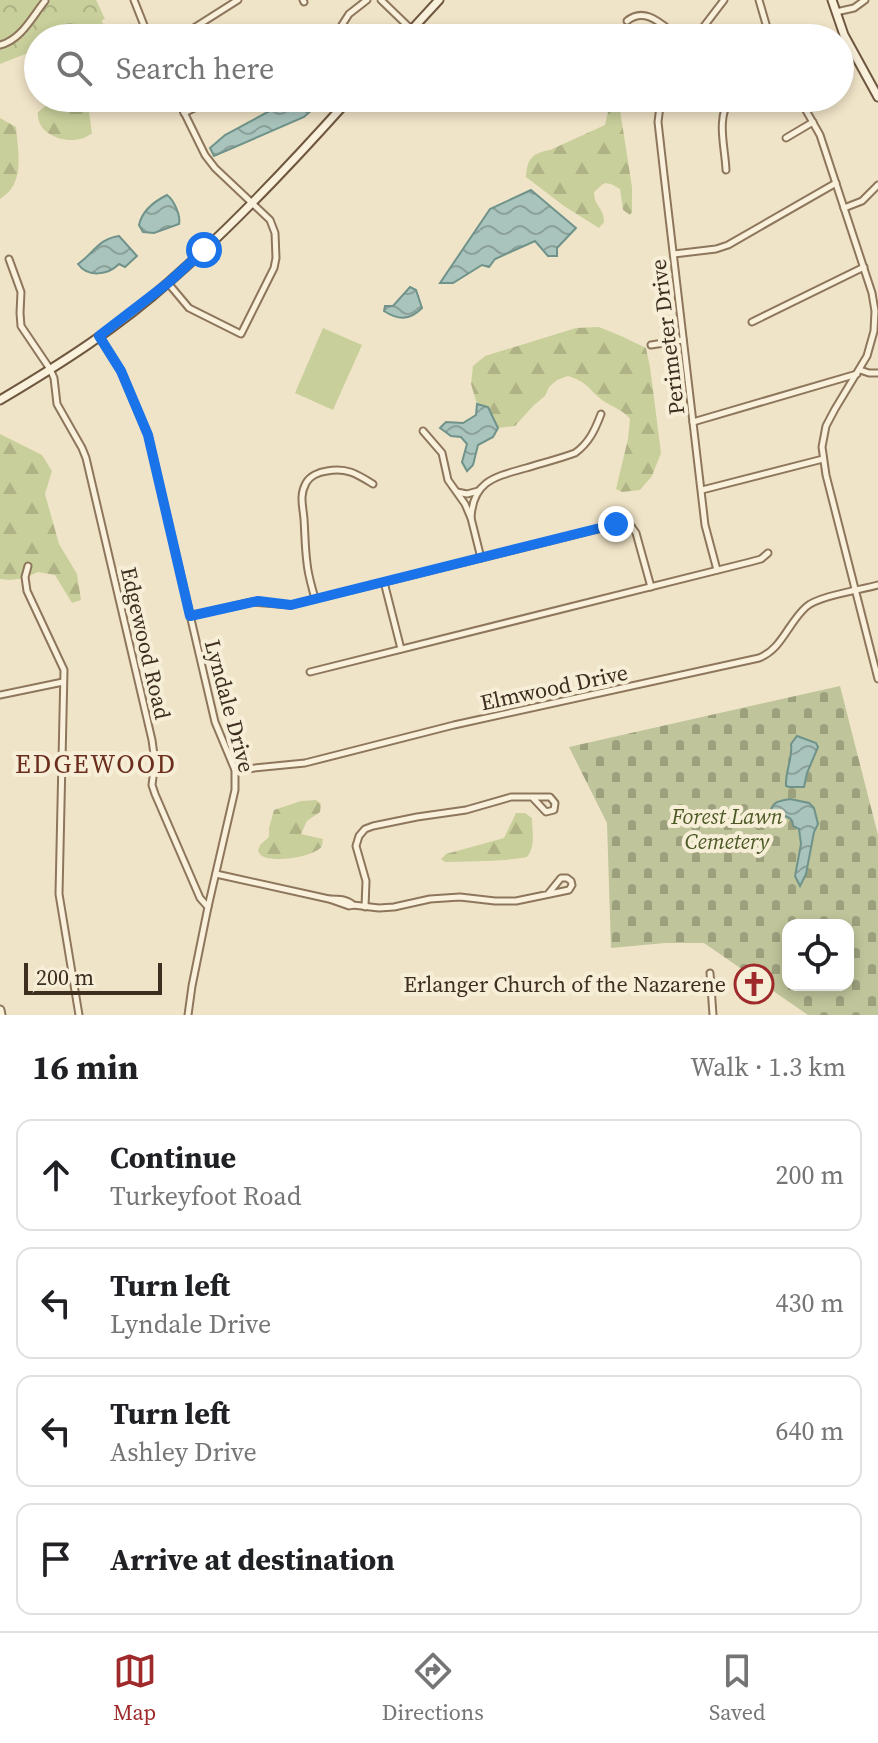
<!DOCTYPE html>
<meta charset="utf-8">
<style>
:root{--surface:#fff;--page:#f6f6f6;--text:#202124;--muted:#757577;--line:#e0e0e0;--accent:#9e2a2b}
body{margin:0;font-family:"Source Serif 4",serif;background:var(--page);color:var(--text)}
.controls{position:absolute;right:24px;bottom:24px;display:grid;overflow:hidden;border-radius:16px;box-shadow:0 4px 12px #0003}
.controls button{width:72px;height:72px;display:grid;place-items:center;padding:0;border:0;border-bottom:2px solid var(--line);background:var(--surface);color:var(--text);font:40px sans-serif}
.scale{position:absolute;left:24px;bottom:20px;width:138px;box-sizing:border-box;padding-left:8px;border:4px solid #3d2e20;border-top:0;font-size:22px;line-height:28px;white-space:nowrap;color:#3d2e20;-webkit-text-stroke:6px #f7eed8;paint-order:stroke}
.stop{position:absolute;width:24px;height:24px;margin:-18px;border:6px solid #1a73e8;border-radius:50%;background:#fff}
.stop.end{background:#1a73e8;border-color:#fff;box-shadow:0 2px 8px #0008}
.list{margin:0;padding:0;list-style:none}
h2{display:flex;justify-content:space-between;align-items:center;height:104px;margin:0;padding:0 32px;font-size:34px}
h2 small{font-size:26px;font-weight:400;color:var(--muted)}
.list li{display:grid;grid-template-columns:52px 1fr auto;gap:24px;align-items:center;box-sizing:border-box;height:112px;margin:0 16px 16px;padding:0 16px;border:2px solid var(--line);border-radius:16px}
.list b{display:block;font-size:30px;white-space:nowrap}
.list p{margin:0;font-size:26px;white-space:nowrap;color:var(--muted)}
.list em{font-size:26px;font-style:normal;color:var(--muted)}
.icon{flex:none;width:44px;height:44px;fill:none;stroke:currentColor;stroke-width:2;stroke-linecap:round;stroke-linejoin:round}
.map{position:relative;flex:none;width:878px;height:1015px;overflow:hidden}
.search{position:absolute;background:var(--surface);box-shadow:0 4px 12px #0003;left:24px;right:24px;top:24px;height:88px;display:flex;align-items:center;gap:20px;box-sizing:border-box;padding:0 28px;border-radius:44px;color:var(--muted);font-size:30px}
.sheet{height:616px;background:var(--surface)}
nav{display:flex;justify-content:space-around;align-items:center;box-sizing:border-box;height:112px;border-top:2px solid var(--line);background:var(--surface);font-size:22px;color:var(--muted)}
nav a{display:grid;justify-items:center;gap:4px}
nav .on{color:var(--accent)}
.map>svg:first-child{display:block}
.green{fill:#c9cf9b}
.forest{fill:url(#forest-firs)}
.cemetery{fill:url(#cemetery-stones);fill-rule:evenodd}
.park{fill:url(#park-crowns)}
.water{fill:url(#water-waves);stroke:#6f938a;stroke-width:2}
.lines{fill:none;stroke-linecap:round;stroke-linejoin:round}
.minor-casing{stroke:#8d765c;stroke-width:9}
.tertiary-casing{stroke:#8d765c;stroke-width:11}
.secondary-casing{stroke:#6f573f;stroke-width:11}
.minor{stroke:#faf1dc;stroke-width:5}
.tertiary{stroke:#faf1dc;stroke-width:7}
.secondary{stroke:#faf1dc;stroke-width:7}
.route{stroke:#1a73e8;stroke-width:10}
.labels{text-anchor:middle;stroke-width:8;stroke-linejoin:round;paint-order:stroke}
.street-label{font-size:22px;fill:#3d2e20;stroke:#f7eed8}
.park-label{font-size:22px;font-style:italic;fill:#4d5a26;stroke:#f7eed8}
.poi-label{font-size:22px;fill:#3d2e20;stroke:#f7eed8;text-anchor:end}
.quarter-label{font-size:26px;letter-spacing:2px;fill:#6b2e1e;stroke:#f7eed8}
</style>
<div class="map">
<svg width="878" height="1015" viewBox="0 0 878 1015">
<defs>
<pattern id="forest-firs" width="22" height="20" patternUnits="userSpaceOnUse" patternTransform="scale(2)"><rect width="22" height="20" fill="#c9cf9b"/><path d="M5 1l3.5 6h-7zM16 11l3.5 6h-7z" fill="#aeb285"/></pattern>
<pattern id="cemetery-stones" width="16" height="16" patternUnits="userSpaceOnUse" patternTransform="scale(2)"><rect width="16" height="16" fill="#bfc49a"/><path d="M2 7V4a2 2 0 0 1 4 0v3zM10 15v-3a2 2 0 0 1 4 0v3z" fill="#9ca07d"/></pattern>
<pattern id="park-crowns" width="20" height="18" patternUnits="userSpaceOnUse" patternTransform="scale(2)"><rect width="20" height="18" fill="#c9cf9b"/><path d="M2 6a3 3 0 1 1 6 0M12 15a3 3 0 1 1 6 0" fill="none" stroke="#aeb285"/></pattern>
<pattern id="water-waves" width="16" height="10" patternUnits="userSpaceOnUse" patternTransform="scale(2)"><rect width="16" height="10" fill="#a9c4bc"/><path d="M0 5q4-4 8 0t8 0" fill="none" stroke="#8ba098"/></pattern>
</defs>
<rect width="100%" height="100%" fill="#f0e4c8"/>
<path class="green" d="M323,328L362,345L333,410L295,393Z"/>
<g class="forest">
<path d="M96,9L110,38H38V49L0,64V49Z"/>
<path d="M56,98H87L92,133C76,148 35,138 38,112Z"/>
<path d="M614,99L620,110L632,187V212L630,215L623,210L620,189L611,184L604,183L594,192C594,207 604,207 604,222L599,228L564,206L526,177C527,159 532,153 550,150L605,125L610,103Z"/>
<path d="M0,118L16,127C18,153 26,183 0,199Z"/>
<path d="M599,327L621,336L646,348L650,367L661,453L652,476L640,490L622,492L616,489L628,439L630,419C622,409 612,407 602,400C587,388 589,383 568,376L557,380L549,387L545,396L533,406L515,426L498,428L488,407L477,404L471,384L473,366L485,356L576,328Z"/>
<path d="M0,434L42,455L52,471L45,494L59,544L77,574L81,600L72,603L55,575L38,572L25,578L10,580L0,579Z"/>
<path d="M316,800L321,804L320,812L307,821L301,834L323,839C322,841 323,844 322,846C315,857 273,863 262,856C260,855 259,853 258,851L260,845L269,837V828L274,810L301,801Z"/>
<path d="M516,813H525L532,818C532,831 536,846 527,857C500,862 472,861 445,862L441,859L446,854L504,838Z"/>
</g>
<path class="cemetery" d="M840,686L878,835V1015H808L704,943H665L611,948L607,823L569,747ZM788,925H848V985H788Z"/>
<path class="park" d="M0,0H96L105,19L60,38H38V47L0,63Z"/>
<g class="water">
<path d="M307,98L315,103L312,110L304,117L214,156L210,148L225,135L290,100Z"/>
<path d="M531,190L576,228L557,248V256H548L535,241L495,259L489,267L482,265L453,283H440L490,209Z"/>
<path d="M167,195C174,200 181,216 179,224L154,233L143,232L139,225C142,211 155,201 167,195Z"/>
<path d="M119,236L137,256L125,267L119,264C108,275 88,278 78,264C94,253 98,239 119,236Z"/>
<path d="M410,287L416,290L422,308C409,321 398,320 384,311L385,306H393Z"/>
<path d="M477,404L488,407L498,428L493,437L478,445L473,465L467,471L462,462L467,444L461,437L451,436L440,428L446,422L463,423L476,415Z"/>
<path d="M797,736L816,743L818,747L807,773L804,787H789L786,786C785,771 793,758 791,744Z"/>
<path d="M790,799L809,803L814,808L818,824L814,832L806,874L800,886L795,876L801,844L799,829L793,826C793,819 789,817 782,815L774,817L770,814C772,801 779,801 790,799Z"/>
</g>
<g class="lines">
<defs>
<g id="minor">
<path d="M134,0L149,38"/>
<path d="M303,0L304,2"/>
<path d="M381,0L412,30"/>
<path d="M759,0L770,38"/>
<path d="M836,12L854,8L865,0"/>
<path d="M627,21C646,5 664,27 680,38"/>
<path d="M335,36L349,14L367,0"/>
<path d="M178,38L238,0"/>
<path d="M695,38L724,0"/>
<path d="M0,45C21,40 32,17 45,1"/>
<path d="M661,98L658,122L664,175L705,525L717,570"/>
<path d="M799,98L820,135L872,293L875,311L874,331L867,356L835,409L826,426L822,447L826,475L878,679"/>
<path d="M184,113L207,102"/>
<path d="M786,138L813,122"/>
<path d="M726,170C725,146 716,120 730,98"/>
<path d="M844,208L862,201L878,185"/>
<path d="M674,254L716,249L728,245L836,183"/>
<path d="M9,259L21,292L20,313L21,326L50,369L54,378L57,404L82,448L86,458L152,740L155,762L152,785L155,794L200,898L208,907L192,986L188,1015"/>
<path d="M168,283L189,308L241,334L274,268L276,258L275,233L270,220L215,168L205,155L177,98"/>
<path d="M752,322L864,267"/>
<path d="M99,336L121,371L148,435L215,722L235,770V790L208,907"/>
<path d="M651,345L683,340"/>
<path d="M860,370L869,373H878"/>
<path d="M693,422L857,374"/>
<path d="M423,431L442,453L448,480L465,504L471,518L481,558"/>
<path d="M702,490L823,459"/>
<path d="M457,492L467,494L478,491"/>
<path d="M471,518C473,481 494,477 526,468C542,463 559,459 575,453C589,443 595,430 601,414"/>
<path d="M28,566L25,577L27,591L64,670L59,894L79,1015"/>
<path d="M384,582L401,649"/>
<path d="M315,599C312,587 308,575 307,563C305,548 305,534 304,519C303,506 299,496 306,483C310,476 319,472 327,471C346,467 357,474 373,484"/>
<path d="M190,616L252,602L291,605L622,523L631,526L636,533L651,587"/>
<path d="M310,672L750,562L761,559L768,553"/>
<path d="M0,695L63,682"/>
<path d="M235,770L305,763L454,725L759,658C782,649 788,623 806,607C818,596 860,590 878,585"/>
<path d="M216,874L329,899L349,906L353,905L379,908L394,907L430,899L460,897L495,901H516L569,890L572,885L571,881L567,878H561L548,894"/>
<path d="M330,899C338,899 347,899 353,905"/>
<path d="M365,907L366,881L356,846L359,836L365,829L373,826L417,817L466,810L511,797H532L546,812L554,810L555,803L550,797H532"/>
<path d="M710,973L713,1015"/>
</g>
<path id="tertiary" d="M0,1010L1,1015"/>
<g id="secondary">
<path d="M832,0L844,35L878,97"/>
<path d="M404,38L439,0"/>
<path d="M0,400C59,365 119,327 170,281C235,224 293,162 350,98"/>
</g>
</defs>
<use href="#minor" class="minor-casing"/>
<use href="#tertiary" class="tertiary-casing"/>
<use href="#secondary" class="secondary-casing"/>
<use href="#minor" class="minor"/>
<use href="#tertiary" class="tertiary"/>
<use href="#secondary" class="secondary"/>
</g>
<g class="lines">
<path class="route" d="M204,250L168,283L99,336L121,371L148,435L190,616L258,601L291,605L616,524"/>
</g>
<defs>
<symbol id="church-ring" viewBox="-11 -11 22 22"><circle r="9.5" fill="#f7eed8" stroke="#9e2a2b" stroke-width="1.5"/><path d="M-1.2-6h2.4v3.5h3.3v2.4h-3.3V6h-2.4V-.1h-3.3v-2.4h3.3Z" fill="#9e2a2b"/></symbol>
</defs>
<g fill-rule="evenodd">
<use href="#church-ring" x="732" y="962" width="44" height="44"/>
</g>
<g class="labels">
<g class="street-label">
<text transform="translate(667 337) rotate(-97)" y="8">Perimeter Drive</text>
<text transform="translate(146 643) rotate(77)" y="8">Edgewood Road</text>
<text transform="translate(554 687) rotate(-12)" y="8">Elmwood Drive</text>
<text transform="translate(230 706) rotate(75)" y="8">Lyndale Drive</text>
</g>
<g class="park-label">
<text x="727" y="824">Forest Lawn<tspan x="727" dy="25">Cemetery</tspan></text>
</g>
<g class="poi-label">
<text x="726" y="992">Erlanger Church of the Nazarene</text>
</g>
<g class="quarter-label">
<text x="96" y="773">EDGEWOOD</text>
</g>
</g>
</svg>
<div class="controls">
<button><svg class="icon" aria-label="locate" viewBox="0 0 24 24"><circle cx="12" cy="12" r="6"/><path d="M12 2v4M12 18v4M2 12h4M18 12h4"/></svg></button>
</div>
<div class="scale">200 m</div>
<div class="stop" style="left:204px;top:250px"></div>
<div class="stop end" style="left:616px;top:524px"></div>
<div class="search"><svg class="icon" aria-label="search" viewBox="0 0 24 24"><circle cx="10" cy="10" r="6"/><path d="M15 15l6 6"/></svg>Search here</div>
</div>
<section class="sheet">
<h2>16 min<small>Walk · 1.3 km</small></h2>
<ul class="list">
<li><svg class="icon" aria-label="ahead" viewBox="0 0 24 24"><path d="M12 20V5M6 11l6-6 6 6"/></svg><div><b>Continue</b><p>Turkeyfoot Road</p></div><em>200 m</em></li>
<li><svg class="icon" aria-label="left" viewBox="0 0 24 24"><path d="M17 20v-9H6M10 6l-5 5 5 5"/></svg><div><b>Turn left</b><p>Lyndale Drive</p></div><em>430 m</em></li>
<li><svg class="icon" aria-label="left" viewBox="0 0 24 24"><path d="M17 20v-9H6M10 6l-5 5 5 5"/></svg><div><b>Turn left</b><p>Ashley Drive</p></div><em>640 m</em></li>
<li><svg class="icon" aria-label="arrive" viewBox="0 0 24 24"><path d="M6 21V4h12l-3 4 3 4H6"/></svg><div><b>Arrive at destination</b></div></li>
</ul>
</section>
<nav>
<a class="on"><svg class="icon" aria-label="map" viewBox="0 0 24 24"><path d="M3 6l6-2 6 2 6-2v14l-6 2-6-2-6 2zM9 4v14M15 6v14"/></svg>Map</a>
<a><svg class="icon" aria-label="directions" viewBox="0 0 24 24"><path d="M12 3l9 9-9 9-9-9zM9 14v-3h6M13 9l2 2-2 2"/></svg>Directions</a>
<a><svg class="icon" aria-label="saved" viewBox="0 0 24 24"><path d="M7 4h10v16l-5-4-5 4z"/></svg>Saved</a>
</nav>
